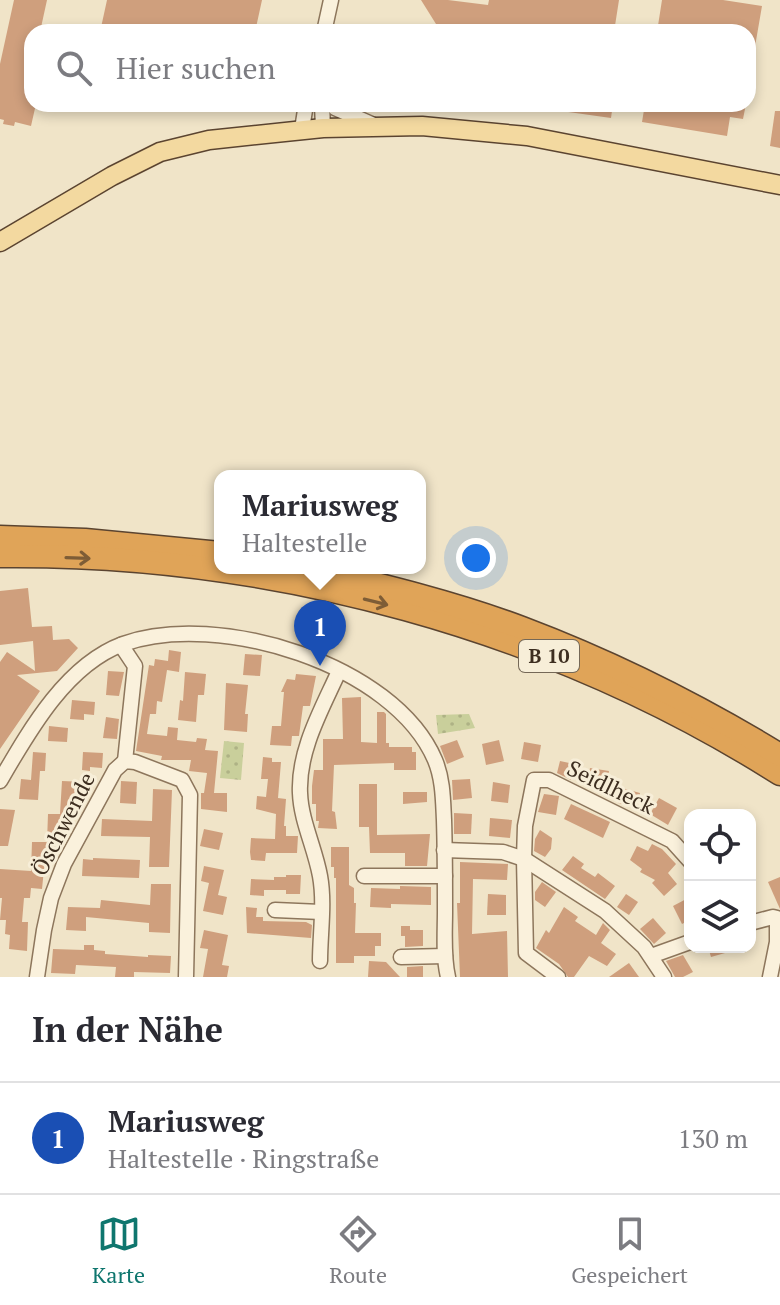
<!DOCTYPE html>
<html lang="de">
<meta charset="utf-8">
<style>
:root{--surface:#fff;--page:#f2f2f3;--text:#2b2b33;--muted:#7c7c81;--line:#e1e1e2;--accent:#0f766e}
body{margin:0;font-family:"PT Serif",serif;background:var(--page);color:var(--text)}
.controls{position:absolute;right:24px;bottom:24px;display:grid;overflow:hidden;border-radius:16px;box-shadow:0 4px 12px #0003}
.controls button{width:72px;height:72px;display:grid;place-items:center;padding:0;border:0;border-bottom:2px solid var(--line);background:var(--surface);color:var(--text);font:40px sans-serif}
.you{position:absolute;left:476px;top:558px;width:28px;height:28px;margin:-20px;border:6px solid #fff;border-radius:50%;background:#1a73e8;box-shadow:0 0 0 12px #1a73e833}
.badge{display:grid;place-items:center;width:52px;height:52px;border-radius:50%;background:var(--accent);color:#fff;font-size:26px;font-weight:700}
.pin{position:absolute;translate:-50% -66px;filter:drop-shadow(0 2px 4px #0008)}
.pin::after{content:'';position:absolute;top:42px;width:28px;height:24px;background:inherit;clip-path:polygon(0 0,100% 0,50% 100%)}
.popup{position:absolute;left:214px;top:470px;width:212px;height:104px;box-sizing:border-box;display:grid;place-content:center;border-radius:16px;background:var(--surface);filter:drop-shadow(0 2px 6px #0005);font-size:26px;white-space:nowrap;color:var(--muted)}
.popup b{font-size:30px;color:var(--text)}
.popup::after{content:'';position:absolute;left:50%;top:100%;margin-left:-16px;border:16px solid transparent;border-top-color:var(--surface)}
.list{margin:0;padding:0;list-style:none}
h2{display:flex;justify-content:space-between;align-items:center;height:104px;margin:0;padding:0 32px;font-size:34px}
h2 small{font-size:26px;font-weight:400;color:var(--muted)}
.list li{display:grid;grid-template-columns:52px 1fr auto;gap:24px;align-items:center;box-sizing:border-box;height:112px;padding:0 32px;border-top:2px solid var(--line)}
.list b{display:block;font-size:30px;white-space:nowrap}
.list p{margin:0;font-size:26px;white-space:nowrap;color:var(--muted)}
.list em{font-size:26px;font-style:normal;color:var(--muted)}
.icon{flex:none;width:44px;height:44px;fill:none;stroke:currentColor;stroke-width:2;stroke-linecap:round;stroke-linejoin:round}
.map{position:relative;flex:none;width:780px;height:977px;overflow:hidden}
.search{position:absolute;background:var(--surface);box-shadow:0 4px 12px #0003;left:24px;right:24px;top:24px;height:88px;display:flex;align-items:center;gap:20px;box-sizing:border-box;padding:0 28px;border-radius:24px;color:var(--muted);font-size:30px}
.sheet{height:216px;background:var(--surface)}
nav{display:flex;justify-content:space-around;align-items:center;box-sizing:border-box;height:112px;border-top:2px solid var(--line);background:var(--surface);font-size:22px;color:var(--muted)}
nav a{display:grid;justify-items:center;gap:4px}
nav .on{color:var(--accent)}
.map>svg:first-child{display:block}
.park{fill:url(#park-dots)}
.building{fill:#cf9f7d}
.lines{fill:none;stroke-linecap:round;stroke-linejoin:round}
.minor-casing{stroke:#8d765c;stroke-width:17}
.major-casing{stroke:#5b4430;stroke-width:21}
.highway-casing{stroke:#5b4430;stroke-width:25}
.minor{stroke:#faf1dc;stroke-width:14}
.major{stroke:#f3d9a0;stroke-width:18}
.highway{stroke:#e0a458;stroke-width:22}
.oneway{stroke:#7e5d36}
.labels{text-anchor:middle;stroke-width:6;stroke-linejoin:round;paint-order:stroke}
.shield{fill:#f7eed8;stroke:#756857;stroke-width:2}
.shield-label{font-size:20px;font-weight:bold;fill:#3d2e20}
.street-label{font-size:22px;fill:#3d2e20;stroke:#f7eed8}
</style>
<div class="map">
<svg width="780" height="977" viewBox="0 0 780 977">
<defs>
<pattern id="park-dots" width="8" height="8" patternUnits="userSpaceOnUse" patternTransform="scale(2)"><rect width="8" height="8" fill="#c9cf9b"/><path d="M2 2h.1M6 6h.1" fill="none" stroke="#aeb285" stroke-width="1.8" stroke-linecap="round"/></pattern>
</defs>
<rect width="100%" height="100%" fill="#f0e4c8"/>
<g class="park">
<path d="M469,714L475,728L438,734L436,715Z"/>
<path d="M224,741L244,743L241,780L220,778Z"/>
</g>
<g class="building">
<path d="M14,0H47L40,32H32V104H36L31,126L15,122L14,126L3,124L4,120L0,119V64Z"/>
<path d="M107,0H262L255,32H100Z"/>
<path d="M421,0H448L488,5L489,0H619L614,32H435L436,24Z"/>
<path d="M662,0H723L762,6L752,64H748V32H657Z"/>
<path d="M548,104H613L611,118L547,109Z"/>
<path d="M645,104H746L743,119L730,117L727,136L642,122Z"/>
<path d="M775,111H780V148L770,146Z"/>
<path d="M28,588L32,627L52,626L53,640L69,639L78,648L57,671L17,675L40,691L0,749V662L7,652L35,671L33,641L0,645V591Z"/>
<path d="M169,650L181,652L179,672L167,670L162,702L157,701L156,714H150L147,734L167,736L168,727L178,728L177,740L196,742L197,738L207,739L205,750L218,751L214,793H227V812L201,809V793H204L207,773L189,771L191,760H161L162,756L136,751L149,665L154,666L155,659L168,661Z"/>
<path d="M245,654L262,655L260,676L243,675Z"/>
<path d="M108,671L124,672L119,696L106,695Z"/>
<path d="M185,672L206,674L204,695H198L196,722L178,720L180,700L183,701Z"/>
<path d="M296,674L316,676L310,706H303L299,736H292L291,746L270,745L272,726H281L284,692H281L287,679L295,680Z"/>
<path d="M226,683L248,685L245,714H248L247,732L224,730Z"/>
<path d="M361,697V742L377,743V712H384L386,714V743H389V747H412V752H416V770H394V763L334,765L332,811L335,812L337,829L318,828L319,821H316V804H312V786L314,770H323V739H343L342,698Z"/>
<path d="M72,700L95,702L94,715L84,714V720L70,719Z"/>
<path d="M106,717L119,719L117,739L103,738Z"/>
<path d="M49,726L68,728L67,742L48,741Z"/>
<path d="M457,740L464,757L447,764L440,746Z"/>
<path d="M499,740L504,761L486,765L482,744Z"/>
<path d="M524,742L541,745L538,762L521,759Z"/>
<path d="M33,752L46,753L45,771H40L38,800L19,799L21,779L31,780Z"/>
<path d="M83,752L103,753L102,768L90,767V771L82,770Z"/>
<path d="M263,757L272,758V762H281L278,798L286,799L284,826H286V836H298L297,853H266L265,861L251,860L250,852L251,838L275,839L276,814L256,809L257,796L266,797L268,779H261Z"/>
<path d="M560,761L574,764L571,780L557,773Z"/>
<path d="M590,768L609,771L606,787L587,784Z"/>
<path d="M470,779L472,798L453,800L452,780Z"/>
<path d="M62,781L85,782L83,802L71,801L70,831H55L54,860L45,859L42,889L31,888L30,898H24L22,922H28L27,951L9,949L10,935L5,934L6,920H0L2,898H0V869L31,871L32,842H47L48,814H60Z"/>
<path d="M121,781L137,782L136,804L120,803Z"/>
<path d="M493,782L510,785L508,803L491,801Z"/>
<path d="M359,784H377V835L430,834L427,866H405V853H370L369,827H359Z"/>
<path d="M622,788L640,793L637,807L618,803Z"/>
<path d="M153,789L172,790L169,867H149L150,837L101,836L102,819L152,821Z"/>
<path d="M403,792H427V802L403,804Z"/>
<path d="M544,794L559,796L556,815L538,812Z"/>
<path d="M659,798L677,808L668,825L650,814Z"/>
<path d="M571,804L610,822L603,838L564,819Z"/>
<path d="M0,809L15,810L8,846H0Z"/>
<path d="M454,813L472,814L471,834H454Z"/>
<path d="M490,818L512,820L510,838L489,836Z"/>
<path d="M204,829L223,833L219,850L200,846Z"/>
<path d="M540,830L552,838L551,849L545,857L534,851L535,839Z"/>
<path d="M652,844L662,849L676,864L668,873L677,884L664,896L652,883L655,880L640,872L642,869L630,860L637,846L648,851Z"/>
<path d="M331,847H349V885L354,888V903H356L355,933H381V946H375V956H354V963H336V878H334V867H331Z"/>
<path d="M573,856L584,864L581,868L595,877L598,873L615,886L605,899L562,870Z"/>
<path d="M93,858L140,860L139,878L82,876L83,859L93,860Z"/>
<path d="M460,862L508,864L507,880L473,879L472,934L507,931L508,977H460L457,903H460Z"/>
<path d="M204,866L224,870L218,895L227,897L223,915L203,911L209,883L201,881Z"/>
<path d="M286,875H301L300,894H286V890H264V896L250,895L251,879L274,880V877H286Z"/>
<path d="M780,877V909L768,882Z"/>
<path d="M542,882L556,892L545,907L535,900V892Z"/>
<path d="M151,884H171L170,933L149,932V923L86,917V931L66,930L68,907L100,908L101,900L150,905Z"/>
<path d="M400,886L431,887V905L391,904V908L370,907L371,888L400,889Z"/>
<path d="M488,894L506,895V915H487Z"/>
<path d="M626,894L638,902L629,915L617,907Z"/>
<path d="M690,897V920L682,924L673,906Z"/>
<path d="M246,907L257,908L256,917H263V921L306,922L312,925L311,938L247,933Z"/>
<path d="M564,907L578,917L575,921L596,935L603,923L610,930L601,943L616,954L607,966L589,956L574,977H568L559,964L536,948L546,930L549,933Z"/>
<path d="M653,918L666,933L654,944L640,929Z"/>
<path d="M401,926H410V930H423V946L405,947V936H401Z"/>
<path d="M204,930L228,935L222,965L229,966L227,977H203L208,949L200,948Z"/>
<path d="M84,945H94V950L105,951V954L148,957V955L171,956L170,973L134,972V977H115L116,967L76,965L75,974L51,973L53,949L84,950Z"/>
<path d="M708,947H739V949L711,957Z"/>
<path d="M683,955L693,972L683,977H675L666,961Z"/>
<path d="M369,961L386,962L400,977H368Z"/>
<path d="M629,963L639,977H609Z"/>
<path d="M423,966V977H407V967Z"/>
</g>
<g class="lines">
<defs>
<g id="minor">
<path d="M324,32L331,0"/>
<path d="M322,104L323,128"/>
<path d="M332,104L335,108L376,126"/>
<path d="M302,129L306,104"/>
<path d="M121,645L135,666L125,761"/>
<path d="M0,781C29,731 66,665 123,644C218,610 394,664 435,760C443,779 443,800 444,820C445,850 445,880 445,911C445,932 443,956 448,977"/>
<path d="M444,850L503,852L524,859L605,911L644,947L664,977"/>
<path d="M364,876H445"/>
<path d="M275,910L321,912"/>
<path d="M750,923L773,917L777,918V942L770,977"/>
<path d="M651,956L690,942"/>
<path d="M401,957L445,956"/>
<path d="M320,961C320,934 325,903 320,876C315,848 301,821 300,793C298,750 322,709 339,671"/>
<path d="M37,977L44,930L51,898L64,864L115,770L125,761L135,762L182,780L190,795L186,977"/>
<path d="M558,977L526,953L524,859L525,826L534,780H549L672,841L690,861"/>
</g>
<path id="major" d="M0,242L112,176L160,152L209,140L323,128L422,126L527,136L780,185"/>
<g id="highway">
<path d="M0,537L85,540L220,553"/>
<path d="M0,556C272,553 550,628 780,774"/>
<path d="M310,568C381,585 453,602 522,628C612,662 698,705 780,755"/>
</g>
</defs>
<use href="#minor" class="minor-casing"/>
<use href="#major" class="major-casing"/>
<use href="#highway" class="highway-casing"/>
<use href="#minor" class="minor"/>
<use href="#major" class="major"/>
<use href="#highway" class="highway"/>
</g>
<defs><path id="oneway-shaft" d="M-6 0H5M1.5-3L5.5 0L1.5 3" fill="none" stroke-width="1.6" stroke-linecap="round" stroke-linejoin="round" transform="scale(2)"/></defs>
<g class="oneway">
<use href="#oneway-shaft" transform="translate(78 558) rotate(2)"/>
<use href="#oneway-shaft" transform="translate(376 602) rotate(14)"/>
</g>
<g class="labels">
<rect class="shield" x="519" y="640" width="60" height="32" rx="6"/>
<g class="shield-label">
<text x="549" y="663">B 10</text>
</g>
<g class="street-label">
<text transform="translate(611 787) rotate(26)" y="8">Seidlheck</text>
<text transform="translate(63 824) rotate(-63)" y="8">Öschwende</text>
</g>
</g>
</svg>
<div class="controls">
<button><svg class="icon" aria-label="locate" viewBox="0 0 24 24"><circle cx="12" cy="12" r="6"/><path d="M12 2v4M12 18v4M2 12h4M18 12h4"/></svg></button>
<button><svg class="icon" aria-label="layers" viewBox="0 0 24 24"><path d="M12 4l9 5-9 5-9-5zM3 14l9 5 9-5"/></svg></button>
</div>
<div class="you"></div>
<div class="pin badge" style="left:320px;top:666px;background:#1a4fb4">1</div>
<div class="popup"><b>Mariusweg</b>Haltestelle</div>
<div class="search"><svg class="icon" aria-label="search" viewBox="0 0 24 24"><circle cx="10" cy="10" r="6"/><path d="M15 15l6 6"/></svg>Hier suchen</div>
</div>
<section class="sheet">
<h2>In der Nähe<small></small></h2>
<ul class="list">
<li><span class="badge" style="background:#1a4fb4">1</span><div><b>Mariusweg</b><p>Haltestelle · Ringstraße</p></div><em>130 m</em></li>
</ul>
</section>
<nav>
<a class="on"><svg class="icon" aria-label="map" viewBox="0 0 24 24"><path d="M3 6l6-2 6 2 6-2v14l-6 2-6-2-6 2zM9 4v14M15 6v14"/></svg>Karte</a>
<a><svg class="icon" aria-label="directions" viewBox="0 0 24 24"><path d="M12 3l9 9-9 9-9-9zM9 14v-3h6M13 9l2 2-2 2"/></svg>Route</a>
<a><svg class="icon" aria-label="saved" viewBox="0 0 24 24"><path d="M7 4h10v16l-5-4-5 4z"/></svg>Gespeichert</a>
</nav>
